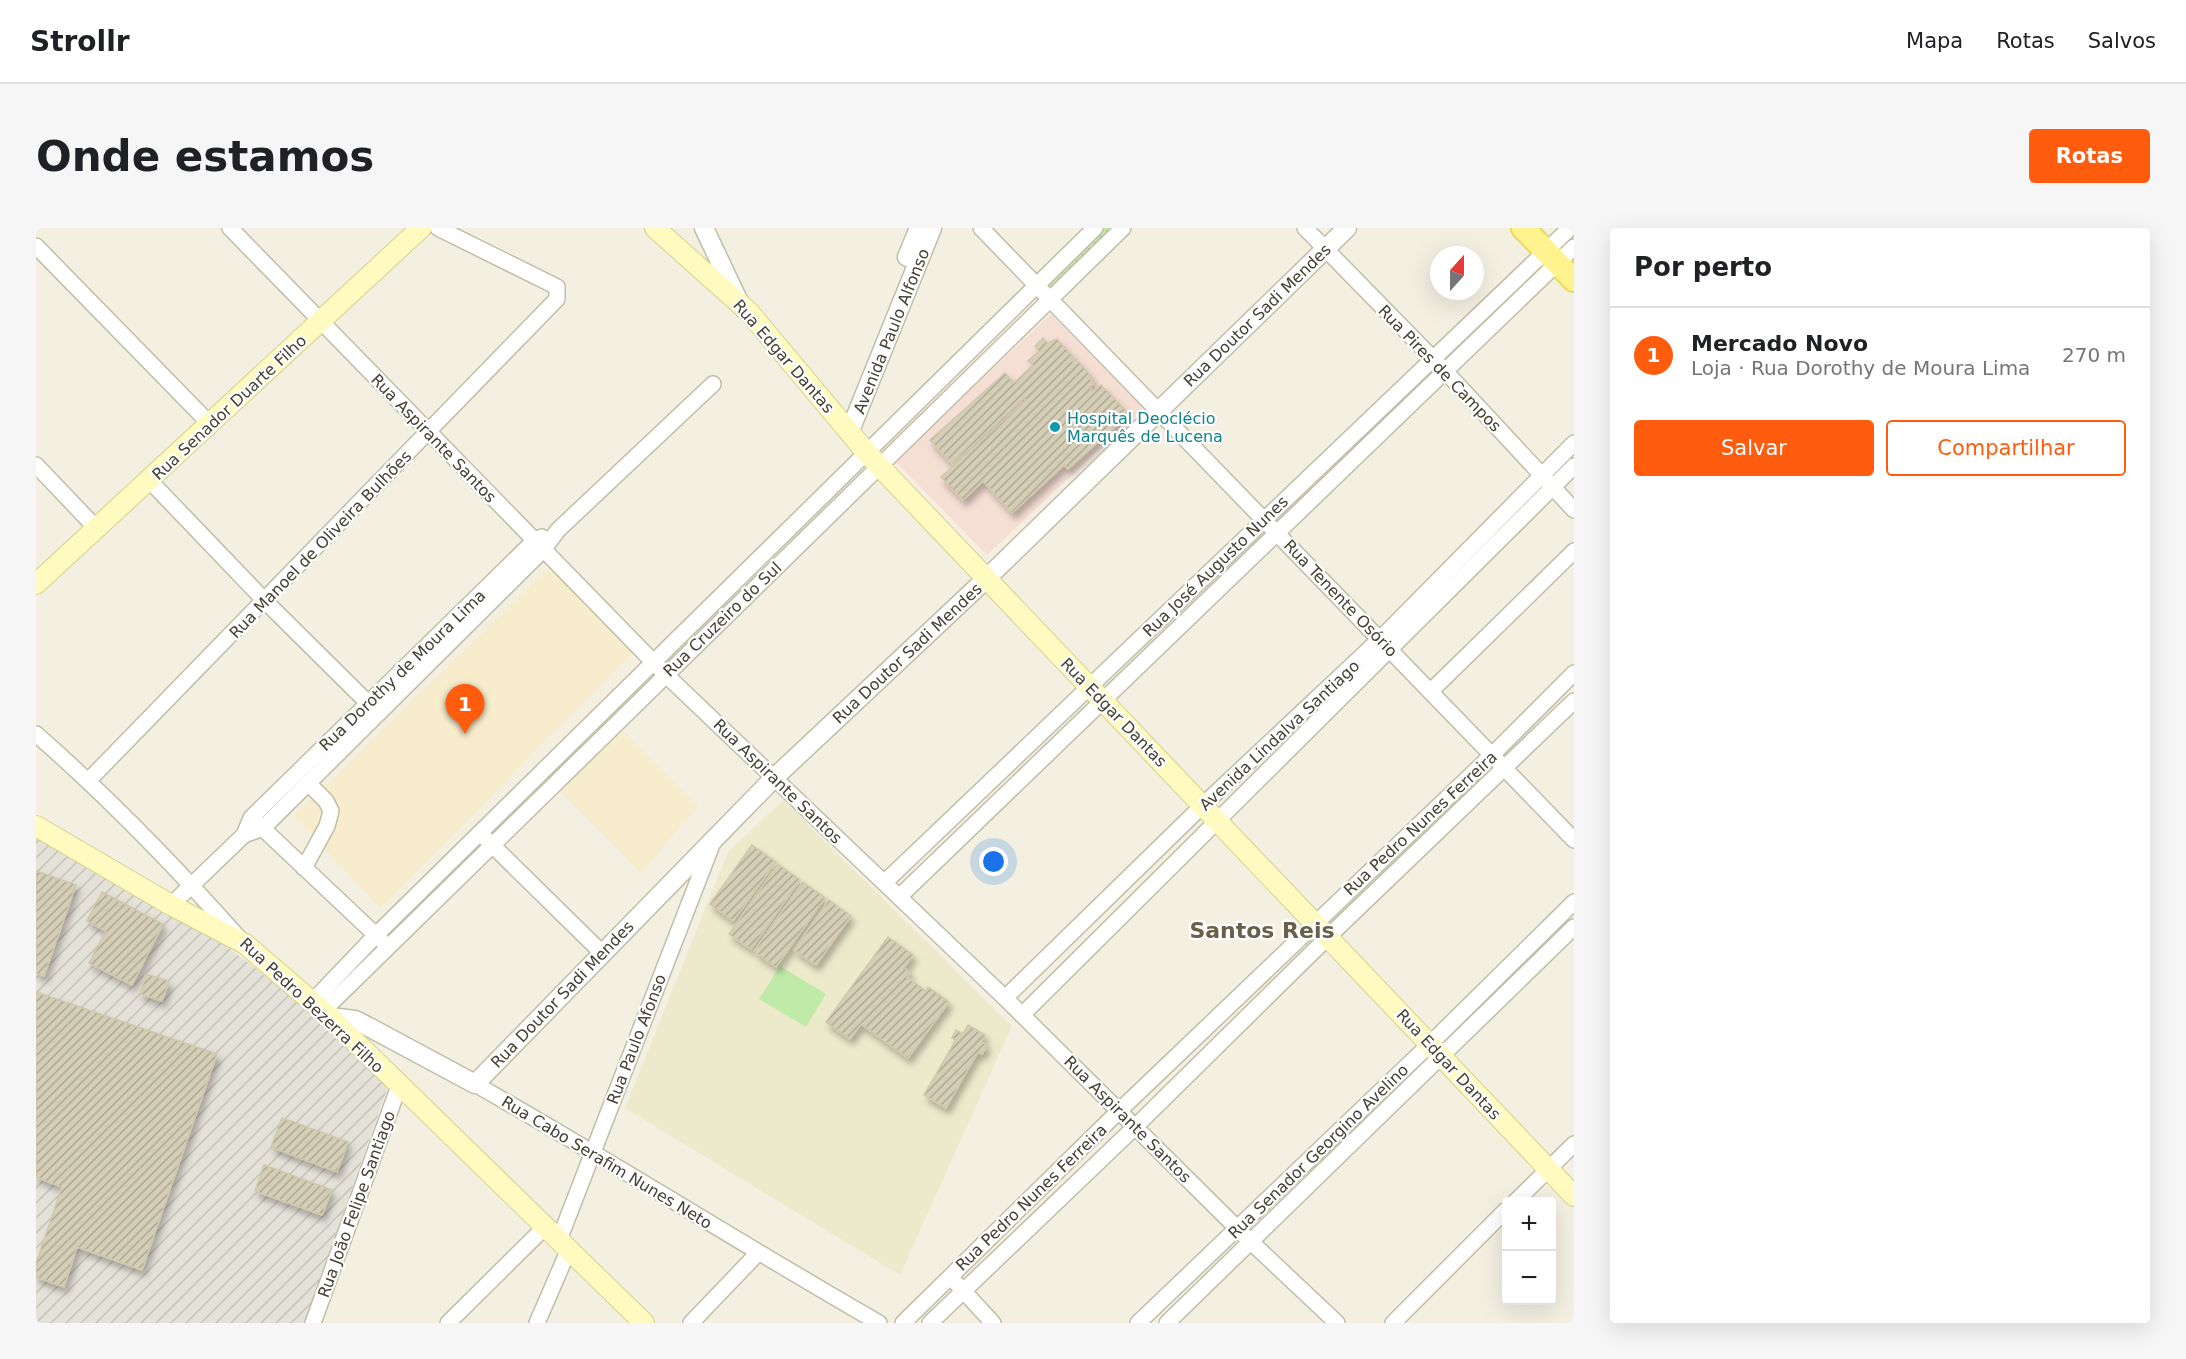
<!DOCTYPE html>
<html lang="pt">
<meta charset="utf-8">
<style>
:root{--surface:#fff;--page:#f6f6f6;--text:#202124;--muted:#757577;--line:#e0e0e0;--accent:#ff5c0d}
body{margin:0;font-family:"DejaVu Sans",sans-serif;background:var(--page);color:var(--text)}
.controls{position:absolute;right:18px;bottom:18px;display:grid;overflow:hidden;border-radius:6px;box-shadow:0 6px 24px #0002}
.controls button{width:54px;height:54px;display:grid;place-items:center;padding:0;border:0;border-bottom:2px solid var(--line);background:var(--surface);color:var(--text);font:30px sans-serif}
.compass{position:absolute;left:1394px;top:18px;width:54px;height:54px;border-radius:50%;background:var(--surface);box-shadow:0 6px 24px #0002;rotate:21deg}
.you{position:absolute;left:958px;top:634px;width:21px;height:21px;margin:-15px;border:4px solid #fff;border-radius:50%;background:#1a73e8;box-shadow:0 0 0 9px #1a73e833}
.badge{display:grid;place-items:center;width:39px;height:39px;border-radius:50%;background:var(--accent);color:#fff;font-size:20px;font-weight:700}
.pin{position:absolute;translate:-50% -50px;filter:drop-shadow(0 2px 3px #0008)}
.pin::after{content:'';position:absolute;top:32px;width:21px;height:18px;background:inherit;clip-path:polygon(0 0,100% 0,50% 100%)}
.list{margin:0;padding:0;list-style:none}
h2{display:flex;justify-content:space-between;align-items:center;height:78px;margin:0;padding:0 24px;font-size:26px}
h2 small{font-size:20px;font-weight:400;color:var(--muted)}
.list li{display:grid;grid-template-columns:39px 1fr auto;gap:18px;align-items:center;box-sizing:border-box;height:96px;padding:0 24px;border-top:2px solid var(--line)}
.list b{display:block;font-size:22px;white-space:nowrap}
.list p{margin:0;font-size:20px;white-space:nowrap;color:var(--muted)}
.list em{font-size:20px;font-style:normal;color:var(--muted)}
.actions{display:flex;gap:12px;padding:18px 24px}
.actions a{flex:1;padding:14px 0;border:2px solid var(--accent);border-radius:6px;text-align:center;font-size:21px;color:var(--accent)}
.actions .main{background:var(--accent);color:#fff}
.map{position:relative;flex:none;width:1538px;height:1095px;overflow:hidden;border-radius:6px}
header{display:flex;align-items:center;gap:36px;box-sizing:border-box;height:84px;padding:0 30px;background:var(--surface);border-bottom:2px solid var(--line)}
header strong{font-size:28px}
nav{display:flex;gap:33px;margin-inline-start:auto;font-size:21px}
.intro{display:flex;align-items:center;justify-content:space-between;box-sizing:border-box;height:144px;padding:0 36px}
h1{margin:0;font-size:42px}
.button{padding:15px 27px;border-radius:6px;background:var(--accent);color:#fff;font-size:21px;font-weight:700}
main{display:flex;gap:36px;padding:0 36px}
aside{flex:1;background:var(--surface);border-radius:6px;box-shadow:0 6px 24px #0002}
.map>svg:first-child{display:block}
.commercial{fill:#f7eccb}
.industrial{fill:url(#industrial-furrows)}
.education{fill:#ede9cb}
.medical{fill:#f5ded4}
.green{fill:url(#green-dots)}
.pitch{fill:#c0eaa7}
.building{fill:url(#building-hatch);stroke:#d0c8aa;stroke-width:1.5;filter:url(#shadow)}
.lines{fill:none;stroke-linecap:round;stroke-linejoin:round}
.minor-casing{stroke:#c1bda7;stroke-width:18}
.tertiary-casing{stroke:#c1bda7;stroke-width:21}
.secondary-casing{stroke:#d6d08e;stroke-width:22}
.primary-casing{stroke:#ecd957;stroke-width:26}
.minor{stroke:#fff;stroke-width:15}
.tertiary{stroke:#fff;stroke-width:18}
.secondary{stroke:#fffbc0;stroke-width:20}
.primary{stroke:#fff38f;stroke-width:22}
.culture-dot{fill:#0f9aa8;stroke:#fff;stroke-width:2}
.labels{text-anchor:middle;stroke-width:4.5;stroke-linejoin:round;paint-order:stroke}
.street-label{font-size:16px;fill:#444032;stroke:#fff}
.culture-label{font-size:16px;fill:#0d838f;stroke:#fff;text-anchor:start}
.district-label{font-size:22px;font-weight:bold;fill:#686149;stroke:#fff}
</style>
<header>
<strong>Strollr</strong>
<nav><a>Mapa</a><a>Rotas</a><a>Salvos</a></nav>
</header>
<div class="intro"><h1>Onde estamos</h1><a class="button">Rotas</a></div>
<main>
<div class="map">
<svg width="1538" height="1095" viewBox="0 0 1538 1095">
<defs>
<pattern id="industrial-furrows" width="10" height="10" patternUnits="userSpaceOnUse" patternTransform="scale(1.5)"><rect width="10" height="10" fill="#e4e1d8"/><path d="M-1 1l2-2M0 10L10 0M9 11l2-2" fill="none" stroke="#c5c2ba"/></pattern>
<pattern id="green-dots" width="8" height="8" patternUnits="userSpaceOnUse" patternTransform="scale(1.5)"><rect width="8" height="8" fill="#c0eaa7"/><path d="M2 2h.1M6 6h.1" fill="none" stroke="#a6ca90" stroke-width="1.8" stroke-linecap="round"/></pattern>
<pattern id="building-hatch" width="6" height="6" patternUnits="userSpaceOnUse" patternTransform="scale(1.5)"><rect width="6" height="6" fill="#d4ceb7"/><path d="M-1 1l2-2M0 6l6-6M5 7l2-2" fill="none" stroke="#aea995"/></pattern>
<filter id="shadow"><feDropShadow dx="3.5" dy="6" stdDeviation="3" flood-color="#0004"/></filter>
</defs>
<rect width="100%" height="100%" fill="#f3f0e2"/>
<g class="commercial">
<path d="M515,338L575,393L597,425L344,680L258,588Z"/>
<path d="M587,503L662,578L605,645L524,563Z"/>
</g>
<path class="industrial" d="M0,601L165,699L278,785L283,795L292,797L352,859L268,1095H0Z"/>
<path class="education" d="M747,572L976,798L864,1047L589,880L692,624Z"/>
<path class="medical" d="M1015,86L1107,180L951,327L859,233Z"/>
<path class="green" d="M1066,0H1078L1015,61L1009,57Z"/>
<path class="pitch" d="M744,738L790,766L770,799L723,771Z"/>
<g class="building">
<path d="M1007,110L1011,115L1021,111L1037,129L1035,131L1037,134L1040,131L1056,149L1054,151L1058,155L1053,159L1057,164L1065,157L1093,186L1032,241L1028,237L976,285L947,253L927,272L905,249L990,172L988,170L916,236L894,212L969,145L978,155L997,137L992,133L1003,123L999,118Z"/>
<path d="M716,617L740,634L697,693L674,676Z"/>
<path d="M742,636L764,652L715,721L693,706Z"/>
<path d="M0,643L40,657L8,748L0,745Z"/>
<path d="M767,654L789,670L740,739L718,723Z"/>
<path d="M66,664L127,696L96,757L53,735L70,703L51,693Z"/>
<path d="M793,672L815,688L780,737L758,722Z"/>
<path d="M852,709L877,727L868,740L874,744L871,749L890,763L892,759L913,774L872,830L825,796L814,811L790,794Z"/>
<path d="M110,746L133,753L126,773L104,766Z"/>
<path d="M0,764L181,826L106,1042L41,1019L28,1059L0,1049V1035L26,959L0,949Z"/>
<path d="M932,797L949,807L945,814L951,817L946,826L942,824L910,880L888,867L920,812L916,810L920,802L927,806Z"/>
<path d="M246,890L312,914L301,944L235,919Z"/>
<path d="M228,937L296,962L286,987L219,963Z"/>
</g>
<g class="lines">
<defs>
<g id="minor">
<path d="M194,0L629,446L969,770L1214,1013L1301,1095"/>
<path d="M945,0L1538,612"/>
<path d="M1269,0L1409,143L1538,282"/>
<path d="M0,18L174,196"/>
<path d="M0,237L60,300"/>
<path d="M114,253L229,373L338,481"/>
<path d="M1395,463L1538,323"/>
<path d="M0,506C72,569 139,638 203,710"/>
<path d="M53,552L521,71V59L513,55L402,0"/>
<path d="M221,595L345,712"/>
<path d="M208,607L227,600L507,322L522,302L677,156"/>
<path d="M450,611L566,725"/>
<path d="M268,640L291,598L295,583L290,573L272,555"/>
<path d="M849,654L1534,0"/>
<path d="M863,669L1538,19"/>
<path d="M135,677L208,607L215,590L498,313L506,309"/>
<path d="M969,770L1166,578L1345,410L1538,215"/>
<path d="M276,774L340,707L1059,0"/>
<path d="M287,783L1087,0"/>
<path d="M986,787L1538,238"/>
<path d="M439,856C575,933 707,1017 843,1095"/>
<path d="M1479,974L1538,916"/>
<path d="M523,1012L677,614"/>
<path d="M921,1056L957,1095"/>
<path d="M277,1095L363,858"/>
<path d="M412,1095L509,999"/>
<path d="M501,1095L533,1021"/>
<path d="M655,1095L722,1025"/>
<path d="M867,1095L1084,882L1456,527L1538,445"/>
<path d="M894,1095L1100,898L1292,709L1538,473"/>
<path d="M1102,1095L1394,816L1538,674"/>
<path d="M1131,1095L1538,699"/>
<path d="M1357,1095L1470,982"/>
</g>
<g id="tertiary">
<path d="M668,0L702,72"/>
<path d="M871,29L883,0"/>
<path d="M813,205L896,0"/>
<path d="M294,789L319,792L331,798L439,856L738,550L950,351L1311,0"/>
</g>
<g id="secondary">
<path d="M619,0L713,84L830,224L1538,968"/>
<path d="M0,356L385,0"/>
<path d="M0,598L135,677L209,716L294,789L608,1095"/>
</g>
<path id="primary" d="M1487,0L1538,52"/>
</defs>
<use href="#minor" class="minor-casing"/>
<use href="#tertiary" class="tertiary-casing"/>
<use href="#secondary" class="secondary-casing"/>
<use href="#primary" class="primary-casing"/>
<use href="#minor" class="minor"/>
<use href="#tertiary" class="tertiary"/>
<use href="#secondary" class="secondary"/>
<use href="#primary" class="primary"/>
</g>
<circle class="culture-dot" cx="1019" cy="199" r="6"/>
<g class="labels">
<g class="street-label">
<text transform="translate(1221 87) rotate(-44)" y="6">Rua Doutor Sadi Mendes</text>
<text transform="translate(855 103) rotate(-68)" y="6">Avenida Paulo Alfonso</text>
<text transform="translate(748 128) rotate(49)" y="6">Rua Edgar Dantas</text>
<text transform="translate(1404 140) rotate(46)" y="6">Rua Pires de Campos</text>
<text transform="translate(193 179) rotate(-43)" y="6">Rua Senador Duarte Filho</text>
<text transform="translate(398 210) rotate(46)" y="6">Rua Aspirante Santos</text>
<text transform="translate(284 316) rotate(-46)" y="6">Rua Manoel de Oliveira Bulhões</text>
<text transform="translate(1179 338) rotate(-44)" y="6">Rua José Augusto Nunes</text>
<text transform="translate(1305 370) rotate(46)" y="6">Rua Tenente Osório</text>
<text transform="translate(686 391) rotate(-44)" y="6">Rua Cruzeiro do Sul</text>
<text transform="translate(871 425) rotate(-43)" y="6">Rua Doutor Sadi Mendes</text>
<text transform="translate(366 442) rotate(-44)" y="6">Rua Dorothy de Moura Lima</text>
<text transform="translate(1078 484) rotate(46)" y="6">Rua Edgar Dantas</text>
<text transform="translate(1243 507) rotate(-43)" y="6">Avenida Lindalva Santiago</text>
<text transform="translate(742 553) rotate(44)" y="6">Rua Aspirante Santos</text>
<text transform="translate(1384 595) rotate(-43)" y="6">Rua Pedro Nunes Ferreira</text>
<text transform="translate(526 766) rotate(-46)" y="6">Rua Doutor Sadi Mendes</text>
<text transform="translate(276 777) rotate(43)" y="6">Rua Pedro Bezerra Filho</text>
<text transform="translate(600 811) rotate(-69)" y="6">Rua Paulo Afonso</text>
<text transform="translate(1413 836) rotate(47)" y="6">Rua Edgar Dantas</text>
<text transform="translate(1092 891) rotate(45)" y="6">Rua Aspirante Santos</text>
<text transform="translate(1282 923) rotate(-44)" y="6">Rua Senador Georgino Avelino</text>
<text transform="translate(571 934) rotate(31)" y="6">Rua Cabo Serafim Nunes Neto</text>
<text transform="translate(995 969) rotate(-44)" y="6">Rua Pedro Nunes Ferreira</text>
<text transform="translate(320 976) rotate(-70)" y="6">Rua João Felipe Santiago</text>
</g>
<g class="culture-label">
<text x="1031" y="196">Hospital Deoclécio<tspan x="1031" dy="18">Marquês de Lucena</tspan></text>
</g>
<g class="district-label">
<text x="1226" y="710">Santos Reis</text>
</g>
</g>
</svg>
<div class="controls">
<button>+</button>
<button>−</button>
</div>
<svg class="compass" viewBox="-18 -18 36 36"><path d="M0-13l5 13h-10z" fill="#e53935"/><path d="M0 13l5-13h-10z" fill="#757577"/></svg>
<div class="you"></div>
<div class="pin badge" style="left:429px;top:506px">1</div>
</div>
<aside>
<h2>Por perto<small></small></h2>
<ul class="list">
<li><span class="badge">1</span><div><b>Mercado Novo</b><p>Loja · Rua Dorothy de Moura Lima</p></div><em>270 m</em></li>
</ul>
<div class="actions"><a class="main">Salvar</a><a>Compartilhar</a></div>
</aside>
</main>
